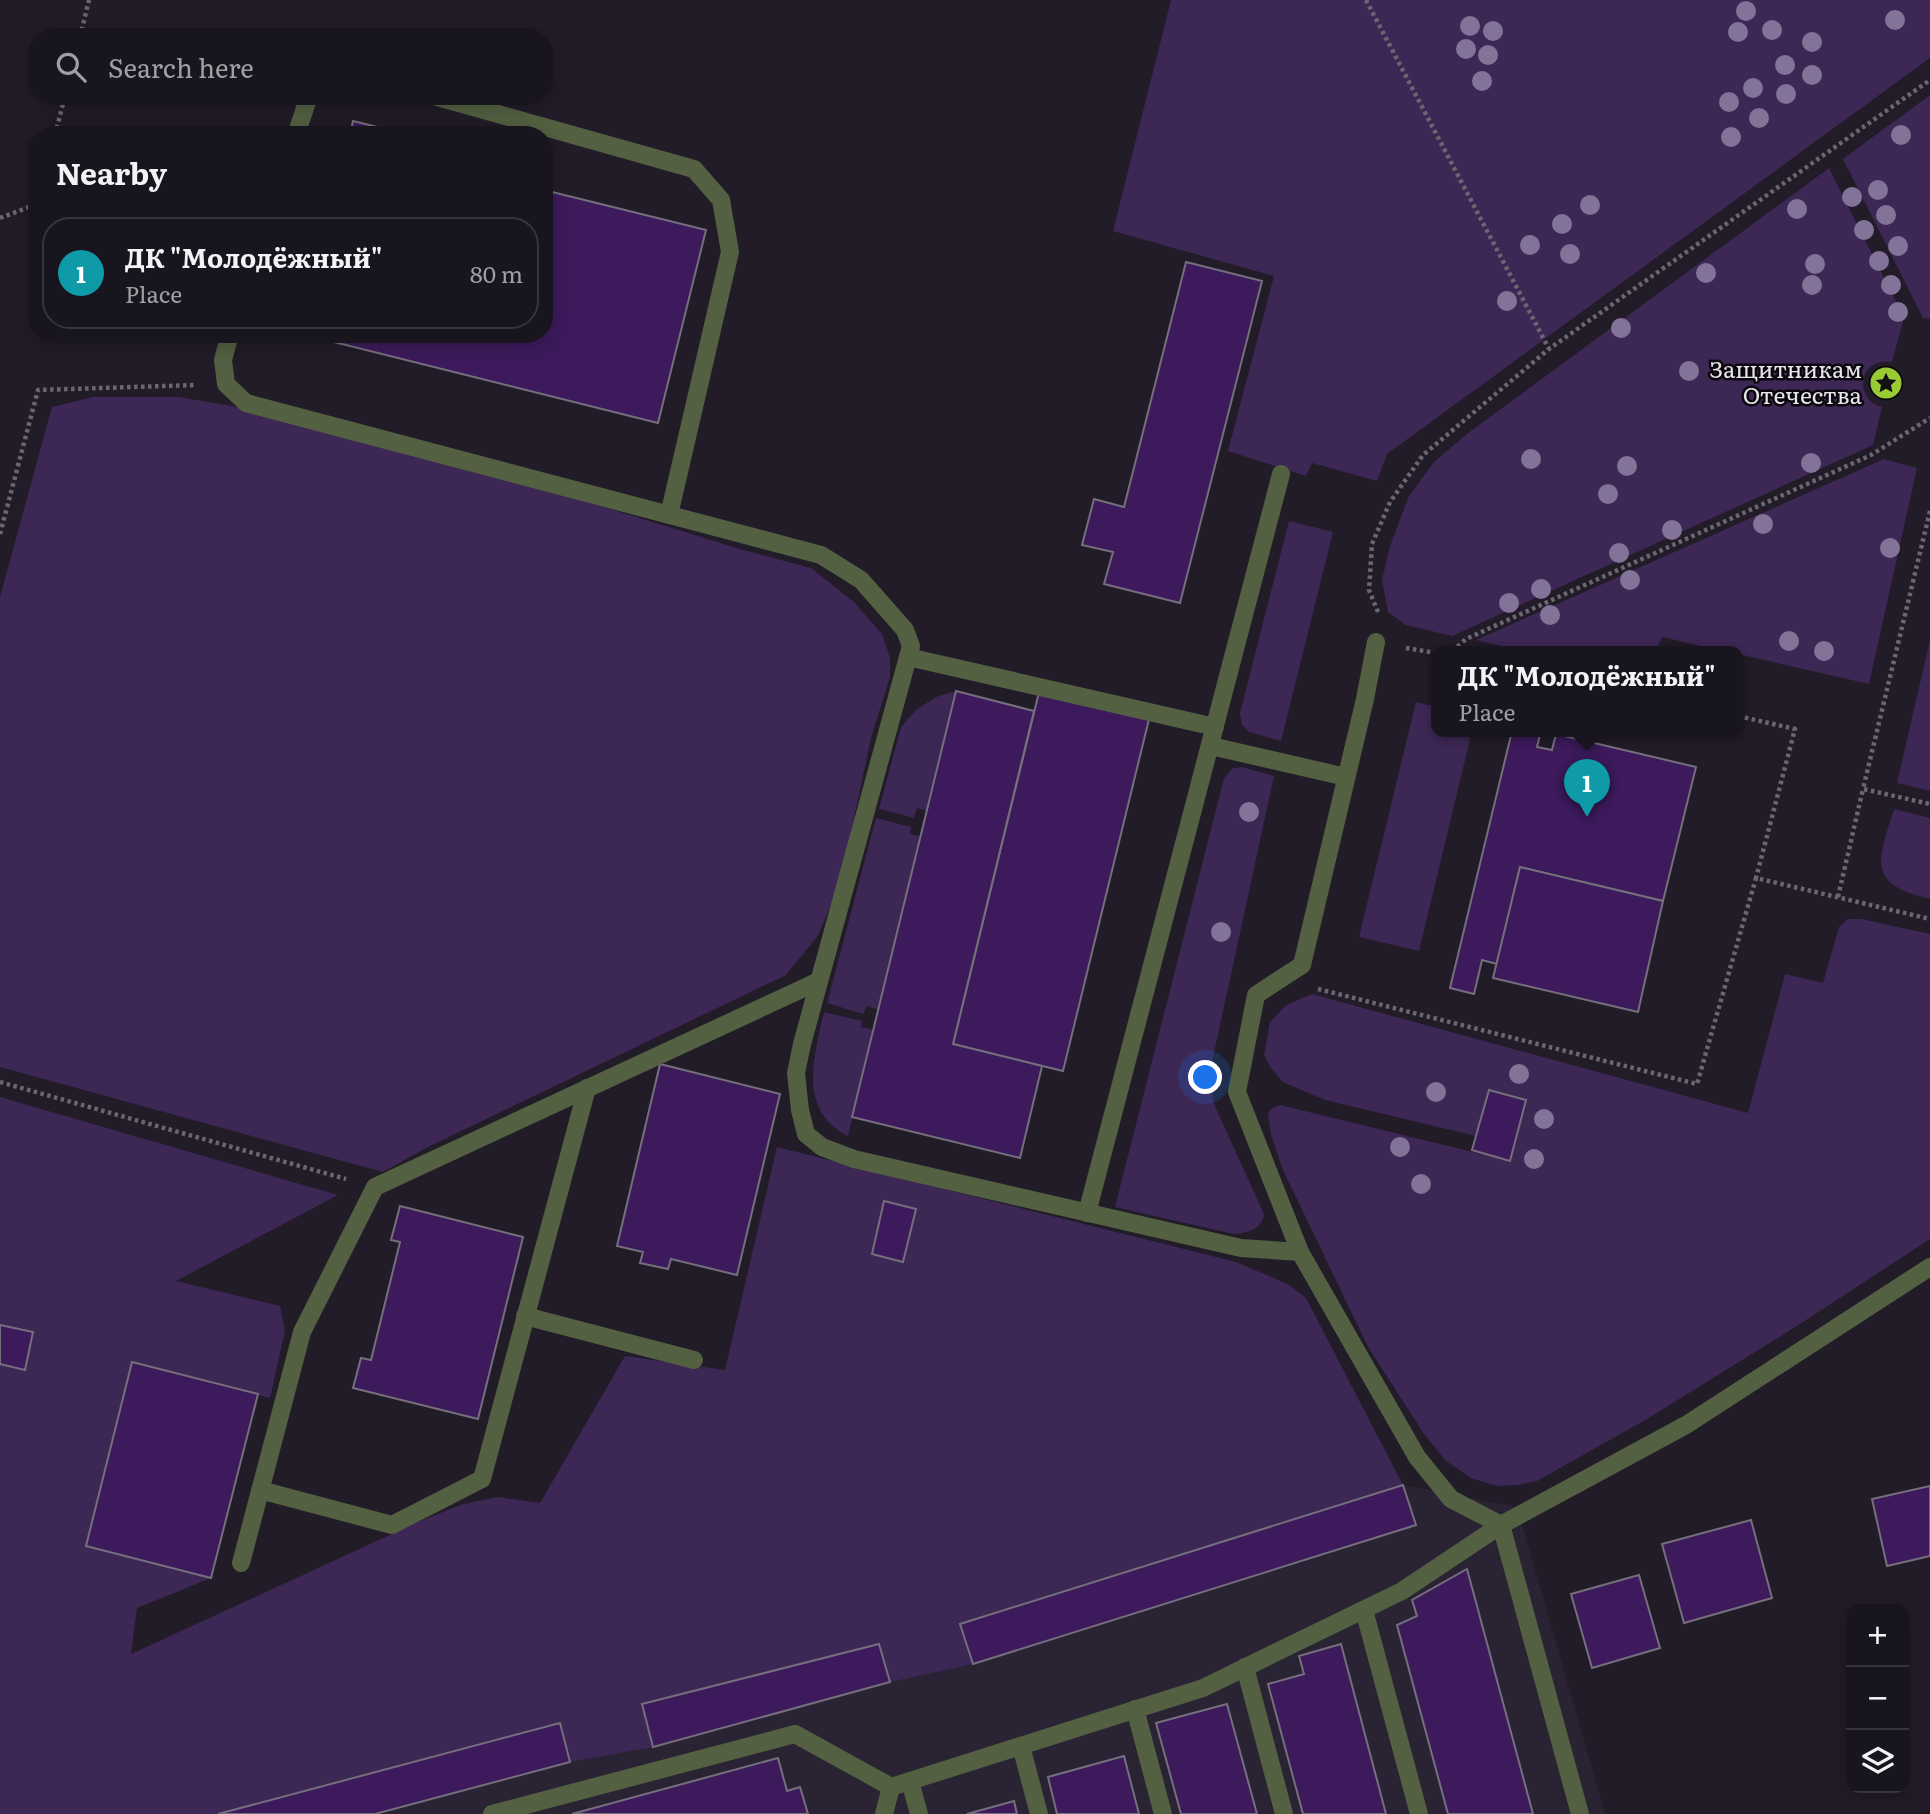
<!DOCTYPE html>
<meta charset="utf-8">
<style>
:root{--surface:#19151e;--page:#221e27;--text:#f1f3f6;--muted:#9f9fa4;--line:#37343c;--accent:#ea580c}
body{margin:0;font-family:Literata,serif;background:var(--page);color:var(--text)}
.controls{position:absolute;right:21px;bottom:21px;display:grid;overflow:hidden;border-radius:14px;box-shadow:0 4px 18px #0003}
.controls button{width:63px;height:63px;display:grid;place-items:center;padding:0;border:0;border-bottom:2px solid var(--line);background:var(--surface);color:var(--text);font:35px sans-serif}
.you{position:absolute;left:1206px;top:1078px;width:24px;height:24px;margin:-18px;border:5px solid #fff;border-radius:50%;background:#1a73e8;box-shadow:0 0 0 10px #1a73e833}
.badge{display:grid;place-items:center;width:46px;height:46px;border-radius:50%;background:var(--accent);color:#fff;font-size:23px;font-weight:700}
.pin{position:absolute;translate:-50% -58px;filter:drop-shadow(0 2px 4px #0008)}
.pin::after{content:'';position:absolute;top:37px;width:24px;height:21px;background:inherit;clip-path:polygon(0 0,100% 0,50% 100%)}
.popup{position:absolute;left:1431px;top:646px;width:312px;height:91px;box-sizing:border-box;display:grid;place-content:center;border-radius:14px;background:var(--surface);filter:drop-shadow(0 2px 5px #0005);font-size:23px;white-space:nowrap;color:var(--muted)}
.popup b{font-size:26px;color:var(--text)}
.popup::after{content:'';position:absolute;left:50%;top:100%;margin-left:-14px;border:14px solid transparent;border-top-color:var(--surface)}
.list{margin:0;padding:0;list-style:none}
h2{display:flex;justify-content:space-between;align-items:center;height:91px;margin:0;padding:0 28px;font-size:30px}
h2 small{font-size:23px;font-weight:400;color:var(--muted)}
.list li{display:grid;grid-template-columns:46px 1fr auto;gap:21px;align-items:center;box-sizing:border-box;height:112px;margin:0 14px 14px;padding:0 14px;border:2px solid var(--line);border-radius:28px}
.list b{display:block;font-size:26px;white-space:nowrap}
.list p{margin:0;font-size:23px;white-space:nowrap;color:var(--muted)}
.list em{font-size:23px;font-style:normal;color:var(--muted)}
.icon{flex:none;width:38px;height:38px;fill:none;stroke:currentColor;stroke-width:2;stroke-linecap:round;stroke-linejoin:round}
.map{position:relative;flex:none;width:1930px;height:1814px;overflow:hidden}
.search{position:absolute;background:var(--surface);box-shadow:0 4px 18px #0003;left:28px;top:28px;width:525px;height:77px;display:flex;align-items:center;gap:18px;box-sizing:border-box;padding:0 24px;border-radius:28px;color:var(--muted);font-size:26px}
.panel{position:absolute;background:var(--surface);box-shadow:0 4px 18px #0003;left:28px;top:126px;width:525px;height:217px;border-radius:28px}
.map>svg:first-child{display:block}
.built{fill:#2a2334}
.green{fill:#3d2754;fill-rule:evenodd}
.building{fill:#3c1a5b;stroke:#756f7d;stroke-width:2}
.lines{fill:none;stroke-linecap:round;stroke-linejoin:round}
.path{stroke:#6b6771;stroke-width:4.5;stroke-dasharray:3.5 3.5;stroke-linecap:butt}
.service{stroke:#536041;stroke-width:18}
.minor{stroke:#536041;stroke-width:18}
.tree{fill:#847399}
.labels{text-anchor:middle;stroke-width:5;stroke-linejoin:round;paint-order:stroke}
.poi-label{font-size:23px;fill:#e7e4ec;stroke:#0a080d;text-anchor:end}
</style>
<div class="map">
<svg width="1930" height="1814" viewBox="0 0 1930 1814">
<rect width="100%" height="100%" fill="#211c28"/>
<path class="built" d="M1403,1485L1517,1507L1605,1814H218L560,1723L960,1624Z"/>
<g class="green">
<path d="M1171,0H1930V58L1387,454L1377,481L1312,463L1306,476L1228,451L1274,276L1113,231Z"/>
<path d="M1930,95V319L1923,318L1843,159Z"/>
<path d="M1829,168L1904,318L1892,362C1858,357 1853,400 1882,407L1873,445L1452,636L1406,625L1388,612L1382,580L1390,546L1409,496L1434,462L1468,433Z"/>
<path d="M93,397H179L255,410L565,495L740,549L811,568L854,602L882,634L890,658V677L871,738L840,884L817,937L786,975L428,1147L383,1172L0,1067V597L52,407Z"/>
<path d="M1884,459L1917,468L1869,684L1738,654V651H1722L1662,637L1656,651H1523L1476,640Z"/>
<path d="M1289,521L1333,532L1281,741L1249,732L1242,725L1240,713Z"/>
<path d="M1930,640V791L1897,783Z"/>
<path d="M956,691L927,811L917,808L914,818L879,809L901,727L916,710L936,697Z"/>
<path d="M1416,702L1436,707V731H1472L1419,951L1359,937Z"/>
<path d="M1242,767L1274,776L1209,1076L1214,1104L1264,1214C1263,1229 1247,1233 1234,1234L1115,1207L1224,778L1233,768Z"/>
<path d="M1894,809L1930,818V899C1866,884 1878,861 1894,809Z"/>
<path d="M876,818L911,827L910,834L920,836L879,1010L867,1006L863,1014L827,1003Z"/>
<path d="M1848,919H1861L1930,934V1239L1800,1324L1647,1419L1537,1481L1518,1485L1497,1486L1471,1478L1446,1461L1424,1434L1368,1347L1283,1170L1271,1135L1268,1113L1272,1108L1280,1105L1510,1161L1526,1100L1489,1090L1476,1136L1325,1100L1283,1082L1271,1068L1264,1055L1270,1022L1286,1005L1312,994L1748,1113L1785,974L1823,983L1839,927Z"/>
<path d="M824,1012L862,1021L861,1027L873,1030L848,1136C797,1110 814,1057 824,1012Z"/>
<path d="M0,1097L338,1195L176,1281L280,1306L285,1331L270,1398L132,1363L86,1546L211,1578L137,1608L131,1654L418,1522L463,1504L498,1497L540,1503L625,1356L725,1370L777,1147L1236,1262L1288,1284L1306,1298L1403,1485L960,1624L973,1664L890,1682L879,1645L642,1704L653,1747L570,1762L559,1723L218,1814H0V1364L32,1332L0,1325ZM884,1202L916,1209L903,1261L872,1254Z"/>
</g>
<g class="building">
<path d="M353,121L410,135H350Z"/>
<path d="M544,190L706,230L658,423L302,334H544Z"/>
<path d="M1186,262L1262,281L1180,603L1104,584L1113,552L1082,545L1094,499L1124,507Z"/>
<path d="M1041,684L1151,711L1063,1071L953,1044Z"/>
<path d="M956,691L1034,711L953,1044L1042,1066L1020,1158L852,1117Z"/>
<path d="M1512,731H1541L1537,747L1552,750L1556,734L1696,767L1663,901L1520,867L1497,964L1482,960L1474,994L1450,988Z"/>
<path d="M1520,867L1663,901L1638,1012L1493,978Z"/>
<path d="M660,1064L780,1094L737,1275L671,1259L668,1269L640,1263L643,1252L617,1246Z"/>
<path d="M1489,1090L1526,1100L1510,1161L1472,1150Z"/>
<path d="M884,1201L916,1209L903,1262L872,1254Z"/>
<path d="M400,1206L523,1237L478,1419L353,1388L361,1358L371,1360L400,1242L391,1240Z"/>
<path d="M0,1325L33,1332L25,1370L0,1364Z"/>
<path d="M132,1362L258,1394L211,1578L86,1546Z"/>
<path d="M1403,1485L1416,1525L973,1664L960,1624Z"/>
<path d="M1930,1486V1556L1887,1566L1872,1499Z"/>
<path d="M1751,1520L1772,1598L1684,1623L1662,1544Z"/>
<path d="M1467,1569L1533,1814H1448L1397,1625L1417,1616L1412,1600Z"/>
<path d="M1639,1575L1660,1648L1592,1668L1571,1594Z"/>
<path d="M879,1644L890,1682L653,1747L642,1704Z"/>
<path d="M1341,1644L1386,1814H1303L1268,1684L1304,1674L1299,1656Z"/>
<path d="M1227,1704L1257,1814H1181L1156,1723Z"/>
<path d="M560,1723L570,1762L375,1814H218Z"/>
<path d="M1124,1756L1139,1814H1057L1048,1777Z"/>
<path d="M778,1758L787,1791L800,1787L808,1814H572Z"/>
<path d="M1014,1801L1017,1814H967Z"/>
</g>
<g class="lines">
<g class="path">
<path d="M1366,0L1549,349"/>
<path d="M80,37L89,0"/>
<path d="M55,135L65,96"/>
<path d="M0,218L37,204"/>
<path d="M1930,511L1863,789L1930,804"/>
<path d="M0,534L38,390L197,385"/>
<path d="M1378,612L1369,590L1372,544L1390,502L1423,455L1549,349L1930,80"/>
<path d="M1406,648L1436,653"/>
<path d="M1452,651L1466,639L1871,455L1930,418"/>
<path d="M1738,716L1795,729L1756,878"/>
<path d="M1838,897L1863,789"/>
<path d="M1318,989L1697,1084L1756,878L1930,919"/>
<path d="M0,1082L346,1179"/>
</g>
<g class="service">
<path d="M434,96L694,169L721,200L730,252L669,515"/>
<path d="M296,135L309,96"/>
<path d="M230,334L223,360L226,384L246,403L821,555L861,580L905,630L911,646L802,1044L796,1073L800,1110L806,1134L822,1147L854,1159L1241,1248L1300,1252"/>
<path d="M908,657L1215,727"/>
<path d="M1211,746L1346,777"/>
<path d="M1087,1213L1281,474"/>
<path d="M525,1316L694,1360"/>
<path d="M260,1490L392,1525L482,1479L587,1088"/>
<path d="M241,1563L302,1332L375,1187L819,981"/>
<path d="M1364,1610L1419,1814"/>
<path d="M1245,1667L1284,1814"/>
<path d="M1135,1709L1163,1814"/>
<path d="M1021,1746L1039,1814"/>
<path d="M910,1781L919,1814"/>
<path d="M492,1814L795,1734L891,1787L1203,1688L1402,1591L1501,1525L1580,1814"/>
<path d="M884,1814L891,1787"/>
</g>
<path class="minor" d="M1376,642L1365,699L1302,965L1256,995L1237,1092L1300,1252L1417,1457L1451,1499L1501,1525L1686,1425L1930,1267"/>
</g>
<g class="tree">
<circle cx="1746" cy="11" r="10"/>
<circle cx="1895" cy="20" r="10"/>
<circle cx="1470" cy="26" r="10"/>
<circle cx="1772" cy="30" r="10"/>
<circle cx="1493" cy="31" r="10"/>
<circle cx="1738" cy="32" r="10"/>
<circle cx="1812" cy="42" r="10"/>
<circle cx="1466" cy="49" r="10"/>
<circle cx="1488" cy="55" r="10"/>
<circle cx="1785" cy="65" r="10"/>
<circle cx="1812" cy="75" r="10"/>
<circle cx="1482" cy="81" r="10"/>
<circle cx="1753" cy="88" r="10"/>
<circle cx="1786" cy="94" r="10"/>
<circle cx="1729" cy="102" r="10"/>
<circle cx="1759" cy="118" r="10"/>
<circle cx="1901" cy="135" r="10"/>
<circle cx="1731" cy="137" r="10"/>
<circle cx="1878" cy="190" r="10"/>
<circle cx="1852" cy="197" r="10"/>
<circle cx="1590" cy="205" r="10"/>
<circle cx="1797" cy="209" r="10"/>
<circle cx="1886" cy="215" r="10"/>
<circle cx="1562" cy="224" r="10"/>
<circle cx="1864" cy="230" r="10"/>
<circle cx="1530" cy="245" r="10"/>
<circle cx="1898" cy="246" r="10"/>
<circle cx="1570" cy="254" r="10"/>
<circle cx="1879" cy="261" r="10"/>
<circle cx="1815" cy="264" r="10"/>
<circle cx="1706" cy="273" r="10"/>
<circle cx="1812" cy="285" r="10"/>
<circle cx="1891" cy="285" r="10"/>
<circle cx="1507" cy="301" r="10"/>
<circle cx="1898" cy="312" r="10"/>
<circle cx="1621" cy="328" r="10"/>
<circle cx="1689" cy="371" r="10"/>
<circle cx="1531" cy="459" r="10"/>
<circle cx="1811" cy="463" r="10"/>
<circle cx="1627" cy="466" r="10"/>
<circle cx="1608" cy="494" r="10"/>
<circle cx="1763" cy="524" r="10"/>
<circle cx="1672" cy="530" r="10"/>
<circle cx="1890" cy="548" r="10"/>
<circle cx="1619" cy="553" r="10"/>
<circle cx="1630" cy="580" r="10"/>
<circle cx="1541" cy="589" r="10"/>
<circle cx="1509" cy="603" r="10"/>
<circle cx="1550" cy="615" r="10"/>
<circle cx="1789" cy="641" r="10"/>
<circle cx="1824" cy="651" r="10"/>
<circle cx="1249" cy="812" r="10"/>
<circle cx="1221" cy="932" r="10"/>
<circle cx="1519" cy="1074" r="10"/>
<circle cx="1436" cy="1092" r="10"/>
<circle cx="1544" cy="1119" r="10"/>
<circle cx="1400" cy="1147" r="10"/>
<circle cx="1534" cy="1159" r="10"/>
<circle cx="1421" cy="1184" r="10"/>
</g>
<defs>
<symbol id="sight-disc" viewBox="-11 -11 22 22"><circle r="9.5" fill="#9acb34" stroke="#0a080d"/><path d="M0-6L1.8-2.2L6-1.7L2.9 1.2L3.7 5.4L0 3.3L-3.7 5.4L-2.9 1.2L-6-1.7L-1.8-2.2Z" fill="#111"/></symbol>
</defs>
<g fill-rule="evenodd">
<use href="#sight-disc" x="1867" y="364" width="38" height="38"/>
</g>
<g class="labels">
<g class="poi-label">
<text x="1862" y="378">Защитникам<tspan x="1862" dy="26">Отечества</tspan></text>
</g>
</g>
</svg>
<div class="controls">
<button>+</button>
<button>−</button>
<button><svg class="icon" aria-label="layers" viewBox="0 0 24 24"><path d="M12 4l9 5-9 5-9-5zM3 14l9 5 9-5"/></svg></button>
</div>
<div class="you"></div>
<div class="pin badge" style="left:1587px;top:817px;background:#0f9aa8">1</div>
<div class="popup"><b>ДК &quot;Молодёжный&quot;</b>Place</div>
<div class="search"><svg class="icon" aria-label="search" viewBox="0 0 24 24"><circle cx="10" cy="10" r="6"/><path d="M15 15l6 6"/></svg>Search here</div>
<section class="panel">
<h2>Nearby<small></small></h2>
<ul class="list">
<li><span class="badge" style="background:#0f9aa8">1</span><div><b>ДК &quot;Молодёжный&quot;</b><p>Place</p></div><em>80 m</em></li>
</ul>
</section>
</div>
